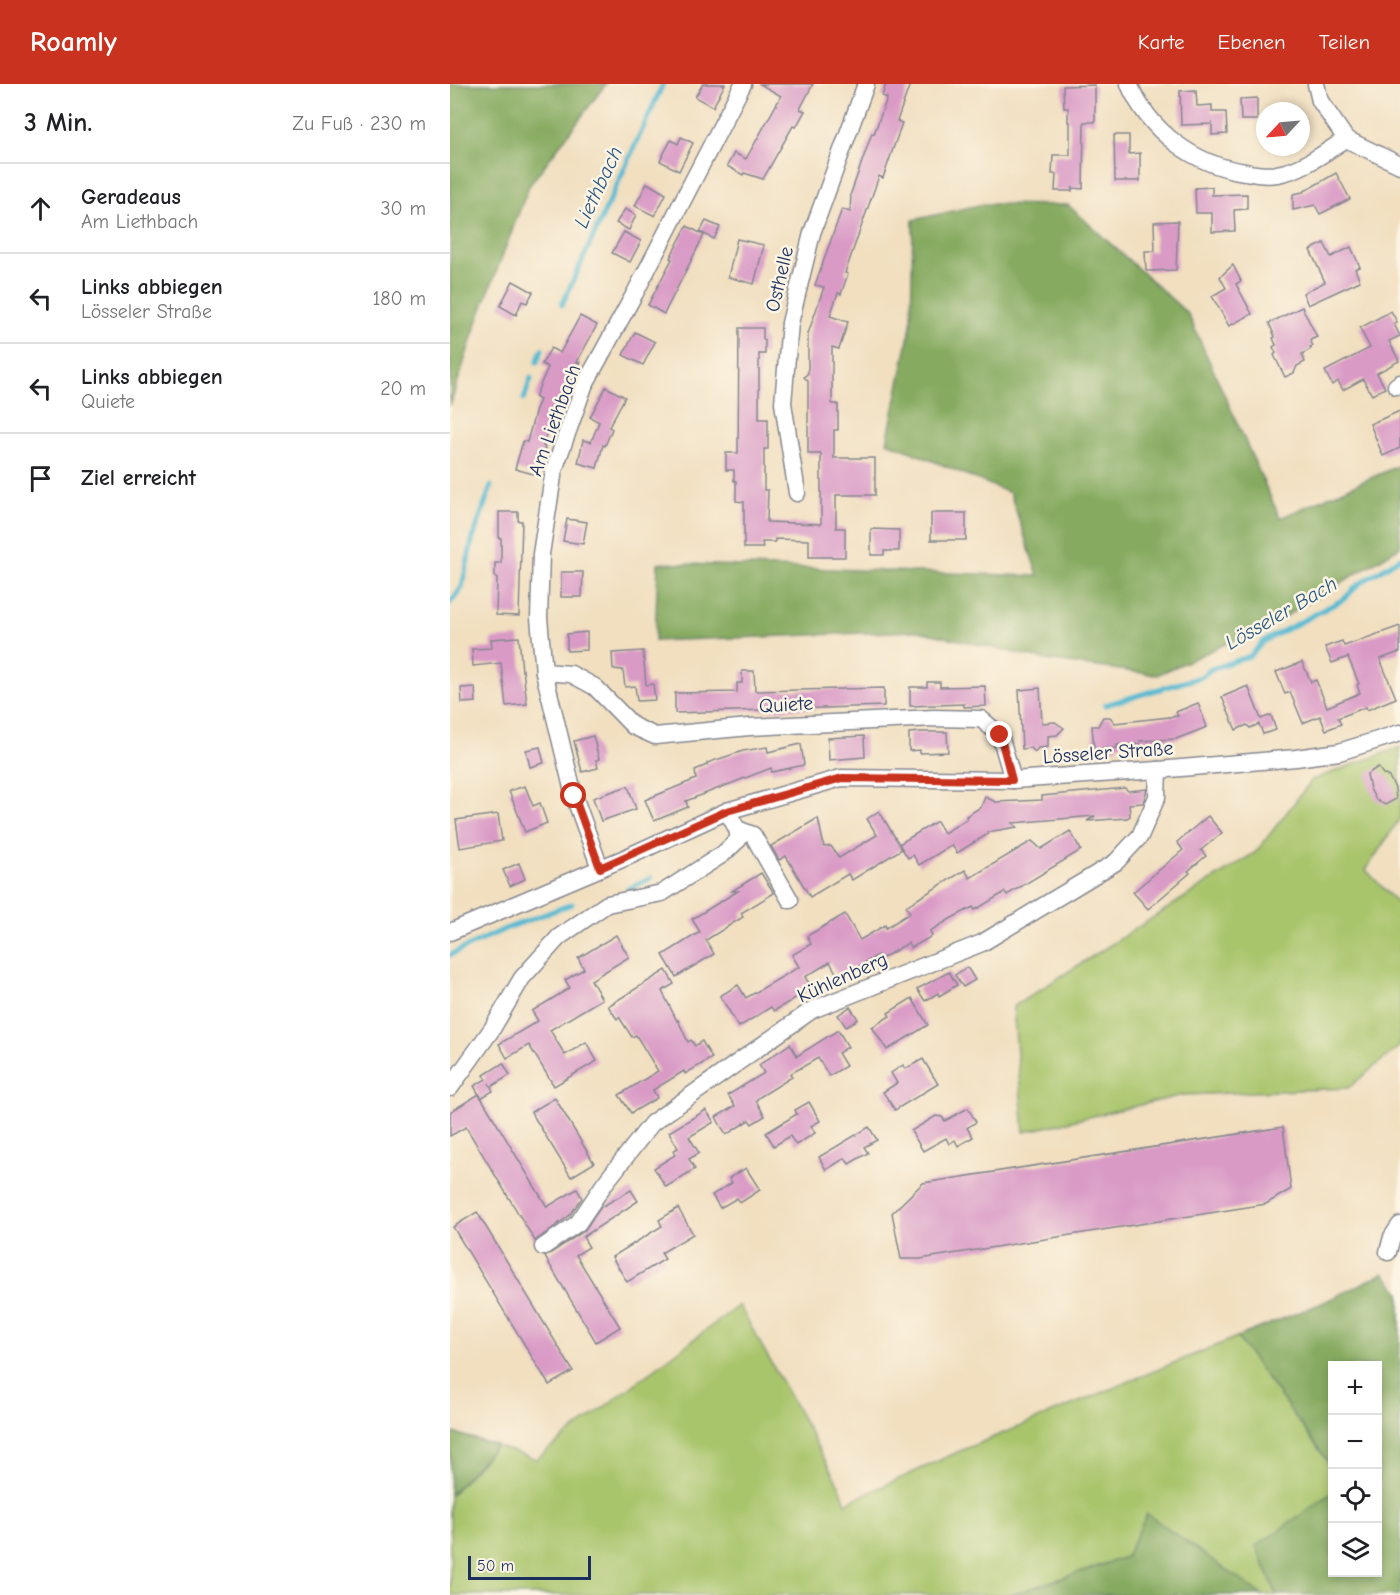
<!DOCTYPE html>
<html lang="de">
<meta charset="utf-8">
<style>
:root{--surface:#fff;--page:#f2f2f2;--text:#202124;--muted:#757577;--line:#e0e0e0;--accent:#c8321e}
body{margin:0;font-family:"Comic Neue",sans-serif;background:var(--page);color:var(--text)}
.controls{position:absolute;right:18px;bottom:18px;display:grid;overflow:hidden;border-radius:0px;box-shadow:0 3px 9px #0003}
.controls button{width:54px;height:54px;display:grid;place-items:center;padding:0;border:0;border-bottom:2px solid var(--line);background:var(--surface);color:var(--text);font:30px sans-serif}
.compass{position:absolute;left:806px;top:18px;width:54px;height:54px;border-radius:50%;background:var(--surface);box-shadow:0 3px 9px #0003;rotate:244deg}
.scale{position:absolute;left:18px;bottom:15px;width:123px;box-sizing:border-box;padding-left:6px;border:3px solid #1b2f5e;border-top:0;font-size:16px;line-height:21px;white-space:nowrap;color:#1b2f5e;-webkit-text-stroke:4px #fcf5e5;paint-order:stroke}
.stop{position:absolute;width:18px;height:18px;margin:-14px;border:4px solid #c8321e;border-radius:50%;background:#fff}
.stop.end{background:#c8321e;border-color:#fff;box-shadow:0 2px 6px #0008}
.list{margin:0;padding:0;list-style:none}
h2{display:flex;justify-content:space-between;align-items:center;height:78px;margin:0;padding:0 24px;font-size:26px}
h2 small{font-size:20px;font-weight:400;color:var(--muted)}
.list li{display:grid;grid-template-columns:39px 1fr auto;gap:18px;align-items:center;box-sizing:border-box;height:90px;padding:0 24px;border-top:2px solid var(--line)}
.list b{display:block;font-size:22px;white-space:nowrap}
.list p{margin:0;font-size:20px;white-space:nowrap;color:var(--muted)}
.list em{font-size:20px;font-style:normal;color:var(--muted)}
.icon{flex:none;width:33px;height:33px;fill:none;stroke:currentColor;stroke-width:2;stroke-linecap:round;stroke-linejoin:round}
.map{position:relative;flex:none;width:950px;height:1511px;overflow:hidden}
header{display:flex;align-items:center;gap:36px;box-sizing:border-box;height:84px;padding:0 30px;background:var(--accent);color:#fff}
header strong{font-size:28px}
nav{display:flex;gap:33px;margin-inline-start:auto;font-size:21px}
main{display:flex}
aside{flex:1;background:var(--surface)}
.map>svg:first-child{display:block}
.green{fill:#a9c56c;stroke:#627a65;stroke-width:1.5}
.forest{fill:#86aa60;stroke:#506c5f;stroke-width:1.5}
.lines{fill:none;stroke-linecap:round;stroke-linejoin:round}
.stream{stroke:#53b9d2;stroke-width:5}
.building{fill:#d99ac6}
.street-casing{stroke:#86878f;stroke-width:19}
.street{stroke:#fff;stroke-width:16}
.route{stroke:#c8321e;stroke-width:8}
.labels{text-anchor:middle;stroke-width:5;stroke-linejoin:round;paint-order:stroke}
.street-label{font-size:20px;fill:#1b2f5e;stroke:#fcf5e5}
.water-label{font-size:21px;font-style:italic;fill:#2c5881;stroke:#fcf5e5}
</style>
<header>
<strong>Roamly</strong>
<nav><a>Karte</a><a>Ebenen</a><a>Teilen</a></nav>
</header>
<main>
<aside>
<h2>3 Min.<small>Zu Fuß · 230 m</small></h2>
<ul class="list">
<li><svg class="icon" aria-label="ahead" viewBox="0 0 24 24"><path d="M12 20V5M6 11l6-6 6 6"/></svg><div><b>Geradeaus</b><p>Am Liethbach</p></div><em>30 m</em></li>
<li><svg class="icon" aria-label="left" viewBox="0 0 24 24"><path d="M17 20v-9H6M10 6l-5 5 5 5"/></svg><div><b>Links abbiegen</b><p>Lösseler Straße</p></div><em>180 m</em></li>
<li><svg class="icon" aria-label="left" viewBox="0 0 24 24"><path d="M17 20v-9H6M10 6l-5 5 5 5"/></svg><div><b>Links abbiegen</b><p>Quiete</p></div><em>20 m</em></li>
<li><svg class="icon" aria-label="arrive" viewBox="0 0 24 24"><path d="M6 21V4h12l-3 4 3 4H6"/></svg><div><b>Ziel erreicht</b></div></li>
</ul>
</aside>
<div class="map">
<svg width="950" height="1511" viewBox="0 0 950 1511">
<rect width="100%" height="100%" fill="#fcf5e5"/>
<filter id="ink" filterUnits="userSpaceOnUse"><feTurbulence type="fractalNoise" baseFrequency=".0167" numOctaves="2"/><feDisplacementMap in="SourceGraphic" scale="12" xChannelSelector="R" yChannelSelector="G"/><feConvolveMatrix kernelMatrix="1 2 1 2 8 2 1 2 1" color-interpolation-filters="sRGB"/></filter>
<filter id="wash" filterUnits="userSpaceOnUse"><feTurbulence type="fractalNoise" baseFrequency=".008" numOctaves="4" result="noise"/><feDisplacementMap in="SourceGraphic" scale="24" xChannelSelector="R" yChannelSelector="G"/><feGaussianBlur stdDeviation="1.35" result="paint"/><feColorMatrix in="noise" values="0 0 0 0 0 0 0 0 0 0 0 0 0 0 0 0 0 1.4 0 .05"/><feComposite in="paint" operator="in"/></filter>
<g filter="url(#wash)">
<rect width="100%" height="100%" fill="#f1dfc0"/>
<g class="green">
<path d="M950,663V734L916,786L950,822V962L898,1004L733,1011L574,1048L563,923L806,768L862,696Z"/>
<path d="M289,1221L390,1403L396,1419L510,1367L787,1253L882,1383V1409L807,1462L827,1511H812L698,1431L676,1473L561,1511H0V1412L46,1362L86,1375Z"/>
</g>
<g class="forest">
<path d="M0,0H156L79,102L26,241L0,322Z"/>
<path d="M533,120L618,121L738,230L830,434L950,381V463L831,535L707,591L596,576L468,547L205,557L208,479L588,492L560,409L437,358L461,241L463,136Z"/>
<path d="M934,1189L950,1208V1511H827L806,1462L882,1409V1488H928V1282H882V1383L787,1253L870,1220Z"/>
<path d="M0,1348L46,1361L0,1411Z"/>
<path d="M697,1430L812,1511H561L676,1473Z"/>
</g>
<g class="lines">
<g class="stream">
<path d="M112,221L213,0"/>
<path d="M87,278L92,265"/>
<path d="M74,315L81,294"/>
<path d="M0,519L12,503L22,457L41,402"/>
<path d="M655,621L751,593L761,585L800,572L814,557L894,515L909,500L950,474"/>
<path d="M178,805L201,794"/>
<path d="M0,871L55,845L122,820"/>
</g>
</g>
<g id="blocks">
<g class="building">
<path d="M253,0H275L263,23L245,13Z"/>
<path d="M310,0H363L350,25L355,27L346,43L343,42L313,95L294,89L293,91L277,82L284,69L296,75L331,12Z"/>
<path d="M436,0H460L447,37L452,39L433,94L429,92L395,189L398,190L391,210L388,209L380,232L398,238L389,265L382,263V320H388V346H384V374H425V411H386V444H395V473H359V456L325,455V458H312L313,464H294V418L286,417V397H284V386H276V369H288L289,244H313V255L315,256V270H309V335H318V365H314V406H318L317,438L371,440V370H358V297L354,293L358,289V250L374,203L365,201L392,125L400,128L401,109L422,49L424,50L437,14L432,12Z"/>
<path d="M645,1V38H634L633,105L622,104V107H605L606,90H602L603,71H620V38H618V24H614L613,2Z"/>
<path d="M746,6L747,22L762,21V28H776L777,50L762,51V38V40L731,41L730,7Z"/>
<path d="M807,14V36H791L790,15Z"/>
<path d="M664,51H679V70L690,69V97H665Z"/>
<path d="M231,53L243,59L229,87L210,77L221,56L228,60Z"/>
<path d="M886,89L900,115L870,130L865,121L843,126V110L853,108Z"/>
<path d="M197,99L216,110L205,132L185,122Z"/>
<path d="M762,103V111L797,110V125L784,126L785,147L762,148V129H746L745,104Z"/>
<path d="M175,125L186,131L179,146L166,139Z"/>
<path d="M256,137L270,143L264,155L250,148Z"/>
<path d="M728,137L726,186L696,187L695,167H705L704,138Z"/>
<path d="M237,142L254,151L214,230L198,221L222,175L220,174Z"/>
<path d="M174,148L191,157L180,178L162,169Z"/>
<path d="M287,155L314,161L304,200L278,193Z"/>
<path d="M874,159L881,173L901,163L910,183L905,185L910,197L858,221L853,209L875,198L860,166Z"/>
<path d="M783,181L791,197L786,200L802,230L779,242L762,212L776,204L770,193Z"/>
<path d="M63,197L83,208L77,219L72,217L66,231L50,222Z"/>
<path d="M852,223L867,253L860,256L863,262L860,263L861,265L852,270L855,278L847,282L844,289L835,293L824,271L826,269L823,263L826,261L823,254L825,253L819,239Z"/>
<path d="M941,227L947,238L944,240L950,252L939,257L949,277L927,289L935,304L922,311L913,295L893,306L888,297L882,301L875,287L920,264L910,244Z"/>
<path d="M130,232L147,241L127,278L130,279L112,313L115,314L105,334L101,332L93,362L95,363L87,391L65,385L73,357L77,358L86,325L90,316L85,313L98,283L92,280L101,264L110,269Z"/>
<path d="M185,248L205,258L193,281L173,271Z"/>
<path d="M156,303L175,313L159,343L162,345L155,362L153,361L147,384L128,379L133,356L141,358L149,338L140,333Z"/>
<path d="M950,327V364L933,372L920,340Z"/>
<path d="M49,428H68V437H72L69,532L46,531L47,493H45V479H51V454H49Z"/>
<rect x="481" y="429" width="35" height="27"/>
<path d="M117,435L137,438L133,460L113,457Z"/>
<path d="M421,445L449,446V467H434V471H421Z"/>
<path d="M111,488H133L132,513H111Z"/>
<path d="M950,542V568L930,575L946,614L917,626L916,623L888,634L891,640L876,646L870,632L853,639L840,608L835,610L826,588L852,578L861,598L866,596L877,623L910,609L907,601L909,600L898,573L882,579L875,563L892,557L894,562Z"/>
<path d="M137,548V566L117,567V550Z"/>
<path d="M69,553L72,587L73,586L77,620L56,622L51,579L23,582L22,565L42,564L41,555Z"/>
<path d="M193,567L196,601L203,600L205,616L187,617L185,602L175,603L173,586L163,585L162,569Z"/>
<path d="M292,587H304L305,607L434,604V622L225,629V609L287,608V599H292Z"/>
<path d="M477,598H490V603L535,602L536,622L514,623V620L460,622V603H477Z"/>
<path d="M798,602L811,635L821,631L826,646L813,650L809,640L800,644L797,641L786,646L772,613Z"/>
<path d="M25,603L26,618L12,619L11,604Z"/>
<path d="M590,604L592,639L605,638L614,644L607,651L598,652V663L588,664L585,668L581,664L572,665L569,606Z"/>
<path d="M748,619L757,643L726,655L690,657V660L667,661V664L644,665L642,642H648L653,633H660L665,639L728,632L726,628Z"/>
<path d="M470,648H497L498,668L470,669V666L459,667V649Z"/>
<path d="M143,652L149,675L146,676L148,684L132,688L124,657Z"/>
<path d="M414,652L415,673L379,676L378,654Z"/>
<path d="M351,660L354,681L322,688L321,684L236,717L238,723L204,737L195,716L246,695L245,686L257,681V679L293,667L317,663L318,668Z"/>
<path d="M90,663L94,679L80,683L76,666Z"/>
<path d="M928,683L933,690L939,693L945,704L946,715L935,721L926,716L920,705L917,690Z"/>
<path d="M75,702L83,722L90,719L97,739L75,748L59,707Z"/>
<path d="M178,702L186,725L151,737L143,714Z"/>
<path d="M675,704L678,707L697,705L693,719L679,720L680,732L677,734L637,737L645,732L562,739L567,743L537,748L538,750L507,769L502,761L469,781L463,771L458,774L449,760L487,737L494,749L517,735L516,732L531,723L535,713L546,718L592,716V712Z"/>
<path d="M429,727L452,765L402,796L398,790L360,813L336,772L329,776L321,762L368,734L374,763L381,762L389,774L427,751L417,735Z"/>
<path d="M48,730L52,757L10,764L6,736Z"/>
<path d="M758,732L772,749L751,766L756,772L738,787L740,789L698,825L683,808L733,766L727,758Z"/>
<path d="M620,747L631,766L557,811L555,808L525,826L523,823L502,834L480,847L482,852L461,864L458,859L431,875L428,871L389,894L380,878L355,893L362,904L324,927L321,923L289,943L270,912L288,901L296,914L349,883L342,871L361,860L357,852L395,830L410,856L435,841L436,844L460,829L456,822L515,786L520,794L582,757L591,765Z"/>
<path d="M69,779L75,795L60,802L53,786Z"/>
<path d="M311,789L324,809L291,829L293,833L256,856L264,870L226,893L213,871L250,848L242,835L288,807H282Z"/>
<path d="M166,851L179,873L141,896L152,915L100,946L115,971L136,958L147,977L104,1002L79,961L57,974L49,960L88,937L82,927L120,904L115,896L134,885L128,874Z"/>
<path d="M517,883L525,896L513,903L505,891Z"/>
<path d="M216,886L224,900L212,907L227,937L228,936L238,958L241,956L245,962L252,957L262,974L235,990L234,987L203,1006L207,1014L181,1029L169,1011L208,987L186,951L182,953L169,933L167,935L158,922Z"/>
<path d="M499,888L507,901L489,912L488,909L475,917L467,905Z"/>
<path d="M462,914L478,941L437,966L422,943L440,932L438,929Z"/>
<path d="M400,923L408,935L396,943L388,931Z"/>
<path d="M388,946L398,963L388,969L396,982L379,992L368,974L340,990L342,993L308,1014L306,1017L315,1032L302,1040L299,1036L276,1051L266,1033L285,1022L278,1011L314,989L309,981L340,960L347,972Z"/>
<path d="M473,975L488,1000L445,1026L433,1008L447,999L441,989L453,981L455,985Z"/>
<path d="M53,979L60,991L41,1003L39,999L43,1007L31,1014L24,1002L36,995L34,991Z"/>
<path d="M29,1010L97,1123L127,1105L132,1114L120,1131L85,1157L16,1043L0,1052V1028Z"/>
<path d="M105,1014L144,1079L121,1093L81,1028Z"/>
<path d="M359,1018L370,1037L361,1042L365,1049L346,1061L340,1052L324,1062L316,1049L347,1030L345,1026Z"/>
<path d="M518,1024L526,1038L517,1044L523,1053L508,1062L505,1056L499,1060L496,1054L473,1067L461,1047L486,1032L492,1033L495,1037Z"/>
<path d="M256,1026L264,1038L239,1053L249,1069L239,1075L245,1085L216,1103L204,1084L225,1071L223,1067L228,1064L219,1048Z"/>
<path d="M419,1043L427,1056L414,1063L418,1069L399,1080L395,1074L376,1086L369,1073Z"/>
<path d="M833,1043L841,1105L816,1120L470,1175H451L442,1129L473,1099Z"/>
<path d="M296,1084L310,1106L290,1119L287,1114L270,1124L262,1111L282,1099L279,1094Z"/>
<path d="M181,1106L188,1117L133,1153L139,1163L126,1171L170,1243L146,1258L95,1173L134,1147L151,1123Z"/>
<path d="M228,1124L243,1150L211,1169L215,1175L177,1198L162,1173L212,1142L209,1136Z"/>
<path d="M27,1128L123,1287L99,1301L3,1143Z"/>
</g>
</g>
</g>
<g filter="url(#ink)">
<use href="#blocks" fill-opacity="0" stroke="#86878f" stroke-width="1.5"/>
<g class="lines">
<defs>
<g id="street">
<path d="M679,0C699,47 744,81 795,88C805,90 817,92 827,90C853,86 874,69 896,55"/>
<path d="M866,0L870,17L896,55L950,81"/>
<path d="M946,302L950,299"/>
<path d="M347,409L333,319L340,239L362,149L416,0"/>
<path d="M94,588L121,590L145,603L183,642L205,652L299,643L484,634L531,635L550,651L563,696"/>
<path d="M287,745L303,751L340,816"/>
<path d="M150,784L124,712L94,588L89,534L91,470L104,386L134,302L185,209L293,0"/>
<path d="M0,848L177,773L277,727L391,694L563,696L708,686L846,674L889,668L950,649"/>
<path d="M0,1004L42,945L72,894L109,853L157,820L212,809L273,770L289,755L287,745L277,727"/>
<path d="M93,1163L128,1139L155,1099L202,1039L362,926L532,859L666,778L690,752L707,713L708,686"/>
<path d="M938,1168L942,1153L950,1141"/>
</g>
</defs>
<use href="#street" class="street-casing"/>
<use href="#street" class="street"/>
</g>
</g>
<g class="lines" filter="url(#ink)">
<path class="route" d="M124,712L150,784L277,727L392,694L562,696L550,651"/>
</g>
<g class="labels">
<g class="street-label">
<text transform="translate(329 195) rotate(-77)" y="7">Osthelle</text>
<text transform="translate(104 336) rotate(-70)" y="7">Am Liethbach</text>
<text transform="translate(336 620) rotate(-3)" y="7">Quiete</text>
<text transform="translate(658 668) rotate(-4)" y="7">Lösseler Straße</text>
<text transform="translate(392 893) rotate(-24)" y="7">Kühlenberg</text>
</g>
<g class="water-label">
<text transform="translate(148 103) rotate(-65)" y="7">Liethbach</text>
<text transform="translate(831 529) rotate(-30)" y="7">Lösseler Bach</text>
</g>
</g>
</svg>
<div class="controls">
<button>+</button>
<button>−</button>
<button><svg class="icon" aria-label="locate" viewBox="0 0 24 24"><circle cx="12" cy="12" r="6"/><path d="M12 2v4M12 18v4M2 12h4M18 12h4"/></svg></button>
<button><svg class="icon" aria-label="layers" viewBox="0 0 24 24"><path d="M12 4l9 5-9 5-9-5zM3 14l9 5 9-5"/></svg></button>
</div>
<svg class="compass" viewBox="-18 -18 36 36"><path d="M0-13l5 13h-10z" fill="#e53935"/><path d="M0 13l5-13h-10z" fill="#757577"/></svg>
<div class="scale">50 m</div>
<div class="stop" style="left:124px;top:712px"></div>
<div class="stop end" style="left:550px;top:651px"></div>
</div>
</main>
